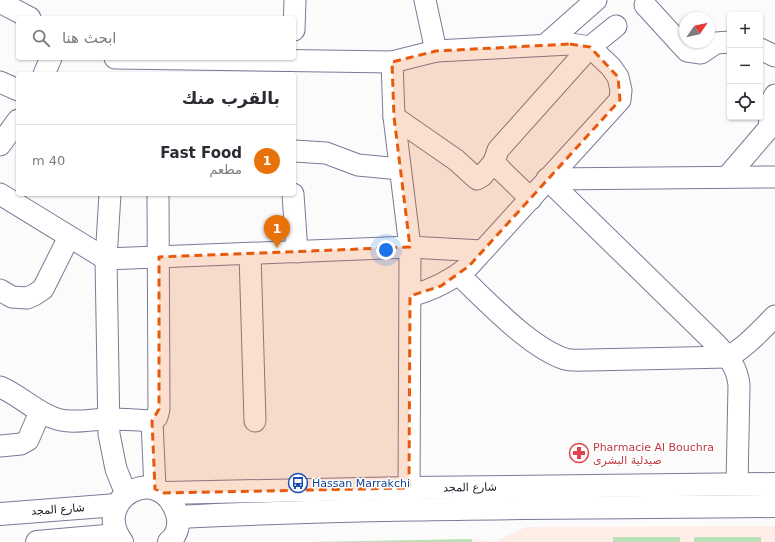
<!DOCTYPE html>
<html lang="ar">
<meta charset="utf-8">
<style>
:root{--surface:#fff;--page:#f7f7f7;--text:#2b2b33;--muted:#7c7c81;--line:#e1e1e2;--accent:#8a4c0e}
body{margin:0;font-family:"DejaVu Sans","Noto Naskh Arabic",sans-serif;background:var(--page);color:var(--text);direction:rtl}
.controls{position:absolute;right:12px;top:12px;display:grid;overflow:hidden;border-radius:4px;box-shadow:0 1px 3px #0004}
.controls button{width:36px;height:36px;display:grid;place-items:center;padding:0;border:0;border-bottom:1px solid var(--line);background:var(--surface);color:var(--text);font:20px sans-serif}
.compass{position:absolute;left:679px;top:12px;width:36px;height:36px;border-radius:50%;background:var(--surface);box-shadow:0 1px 3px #0004;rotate:56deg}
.you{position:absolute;left:386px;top:250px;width:14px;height:14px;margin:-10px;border:3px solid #fff;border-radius:50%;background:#1a73e8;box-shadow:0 0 0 6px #1a73e833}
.badge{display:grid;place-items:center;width:26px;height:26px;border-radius:50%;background:var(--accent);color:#fff;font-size:13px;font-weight:700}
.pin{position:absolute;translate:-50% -33px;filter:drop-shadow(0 1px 2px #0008)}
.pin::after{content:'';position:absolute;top:21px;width:14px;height:12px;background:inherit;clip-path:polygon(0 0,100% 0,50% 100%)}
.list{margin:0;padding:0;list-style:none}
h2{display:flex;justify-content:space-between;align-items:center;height:52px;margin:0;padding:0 16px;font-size:17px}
h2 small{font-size:13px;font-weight:400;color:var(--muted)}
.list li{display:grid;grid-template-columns:26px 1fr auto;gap:12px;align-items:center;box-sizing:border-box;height:72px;padding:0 16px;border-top:1px solid var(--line)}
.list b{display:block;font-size:15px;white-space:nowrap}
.list p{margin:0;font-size:13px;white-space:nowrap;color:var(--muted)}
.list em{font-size:13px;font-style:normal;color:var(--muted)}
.icon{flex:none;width:22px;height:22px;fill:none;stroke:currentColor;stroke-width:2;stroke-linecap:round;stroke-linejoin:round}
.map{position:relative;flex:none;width:775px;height:542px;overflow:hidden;direction:ltr}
.search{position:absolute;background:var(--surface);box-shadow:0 1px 3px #0004;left:16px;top:16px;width:280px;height:44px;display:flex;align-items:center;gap:10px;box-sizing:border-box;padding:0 14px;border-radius:4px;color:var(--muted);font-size:15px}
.panel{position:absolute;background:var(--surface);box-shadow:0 1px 3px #0004;left:16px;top:72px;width:280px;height:124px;border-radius:4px;direction:rtl}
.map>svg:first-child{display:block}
.education{fill:#fdeee8}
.green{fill:#b9e0b6}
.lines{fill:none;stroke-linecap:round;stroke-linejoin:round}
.minor-casing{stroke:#7e7898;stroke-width:23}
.major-casing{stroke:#7e7898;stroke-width:24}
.minor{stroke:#fff;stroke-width:21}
.major{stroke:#fff;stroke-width:22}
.marked{fill:#e8590c;fill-opacity:0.2;stroke:#e8590c;stroke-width:3;stroke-dasharray:8 5;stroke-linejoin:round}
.labels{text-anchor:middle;stroke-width:3;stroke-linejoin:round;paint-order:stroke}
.health-label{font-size:11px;fill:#be3a42;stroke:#fff;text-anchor:start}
.transit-label{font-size:11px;fill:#164399;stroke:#fff;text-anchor:start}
.street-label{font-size:11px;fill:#1d1a27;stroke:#fff}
</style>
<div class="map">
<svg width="775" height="542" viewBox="0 0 775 542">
<rect width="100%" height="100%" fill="#fbfbfb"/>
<path class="education" d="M775,526V542H313L472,539L494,542L526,527Z"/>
<g class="green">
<rect x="613" y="537" width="67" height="5"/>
<rect x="694" y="537" width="67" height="5"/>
<path d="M472,539V542H313Z"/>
</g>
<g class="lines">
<defs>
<g id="minor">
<path d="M425,0L436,51"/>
<path d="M0,2L30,18"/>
<path d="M645,5L687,51L701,53L716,43L730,42"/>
<path d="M294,30L295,0"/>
<path d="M545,45L596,0"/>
<path d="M760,49L775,56"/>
<path d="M115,58L392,62"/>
<path d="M44,74L51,58"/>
<path d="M0,82L18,90"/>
<path d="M394,117L456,160L477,179L482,176L494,162"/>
<path d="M0,145L18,120"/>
<path d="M294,151L326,153L358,165L400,169"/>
<path d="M727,177L769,128L770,118L768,108L775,95"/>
<path d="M547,179L716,344C728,357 737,366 739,385L737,485"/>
<path d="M547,179L775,177"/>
<path d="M0,194L106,259L410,247L482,251"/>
<path d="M110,194L106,259L109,434L116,469L126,494"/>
<path d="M293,194L297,252"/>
<path d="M531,199L502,171L494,162L498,150L590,47L616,26"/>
<path d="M250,254L255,421"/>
<path d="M459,275C487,301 529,347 565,359C572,361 582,360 590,360L728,357C746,347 760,331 775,316"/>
<path d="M0,290L12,297L27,298L34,295L43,289L69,237"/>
<path d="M0,387C20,395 36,413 57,419C74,424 92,419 109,419C123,419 138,420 152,421L157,417L159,409L158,194"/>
<path d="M152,421L155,489"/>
<path d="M0,446L21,444L28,440L40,412"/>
<path d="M409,505L410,247L394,117L392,62L436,51L570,44L590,47L611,67L618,77L621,90L620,100L469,266C451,281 433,290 410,296"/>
</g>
<g id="major">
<path d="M164,493L409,488L775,484"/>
<path d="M0,514L117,505"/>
<path d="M178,517C377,507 576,508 775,506"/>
<path d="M37,542L117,535"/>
<path d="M122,542C90,499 160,460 177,514C180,524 177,535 169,542"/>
</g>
</defs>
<use href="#minor" class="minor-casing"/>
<use href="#major" class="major-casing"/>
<use href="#minor" class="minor"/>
<use href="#major" class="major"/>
</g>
<path class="marked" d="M570,44L590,47L618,77L620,100L469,266L441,286L410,296L409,488L164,493L155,489L152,421L159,409V257L410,247L394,117L392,62L436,51Z"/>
<defs>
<symbol id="pharmacy-ring" viewBox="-11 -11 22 22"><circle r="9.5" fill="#fff" stroke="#e0444e" stroke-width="1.5"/><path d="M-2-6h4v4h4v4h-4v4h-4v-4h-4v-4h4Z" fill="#e0444e"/></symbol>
<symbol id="bus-ring" viewBox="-11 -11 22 22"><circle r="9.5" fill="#fff" stroke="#1a4fb4" stroke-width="1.5"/><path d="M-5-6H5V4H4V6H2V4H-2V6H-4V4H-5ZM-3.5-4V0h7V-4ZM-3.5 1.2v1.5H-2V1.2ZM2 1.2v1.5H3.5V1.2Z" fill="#1a4fb4"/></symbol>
</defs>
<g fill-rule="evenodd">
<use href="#pharmacy-ring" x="568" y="442" width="22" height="22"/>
<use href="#bus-ring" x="287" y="472" width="22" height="22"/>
</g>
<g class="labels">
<g class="health-label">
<text x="593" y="451">Pharmacie Al Bouchra<tspan x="593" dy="13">صيدلية البشرى</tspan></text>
</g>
<g class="transit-label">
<text x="312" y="487">Hassan Marrakchi</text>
</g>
<g class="street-label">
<text transform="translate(470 487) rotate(-1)" y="4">شارع المجد</text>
<text transform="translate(58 509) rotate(-4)" y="4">شارع المجد</text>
</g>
</g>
</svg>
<div class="controls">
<button>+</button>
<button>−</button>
<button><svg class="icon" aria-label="locate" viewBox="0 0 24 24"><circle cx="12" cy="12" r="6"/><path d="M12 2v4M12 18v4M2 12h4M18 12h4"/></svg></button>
</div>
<svg class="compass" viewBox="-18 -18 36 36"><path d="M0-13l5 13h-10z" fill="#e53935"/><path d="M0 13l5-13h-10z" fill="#7c7c81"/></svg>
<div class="you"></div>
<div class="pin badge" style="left:277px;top:248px;background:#e8710a">1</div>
<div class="search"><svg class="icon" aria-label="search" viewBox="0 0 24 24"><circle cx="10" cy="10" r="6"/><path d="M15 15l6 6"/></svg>ابحث هنا</div>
<section class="panel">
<h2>بالقرب منك<small></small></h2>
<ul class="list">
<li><span class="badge" style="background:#e8710a">1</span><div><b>Fast Food</b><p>مطعم</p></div><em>40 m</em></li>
</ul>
</section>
</div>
